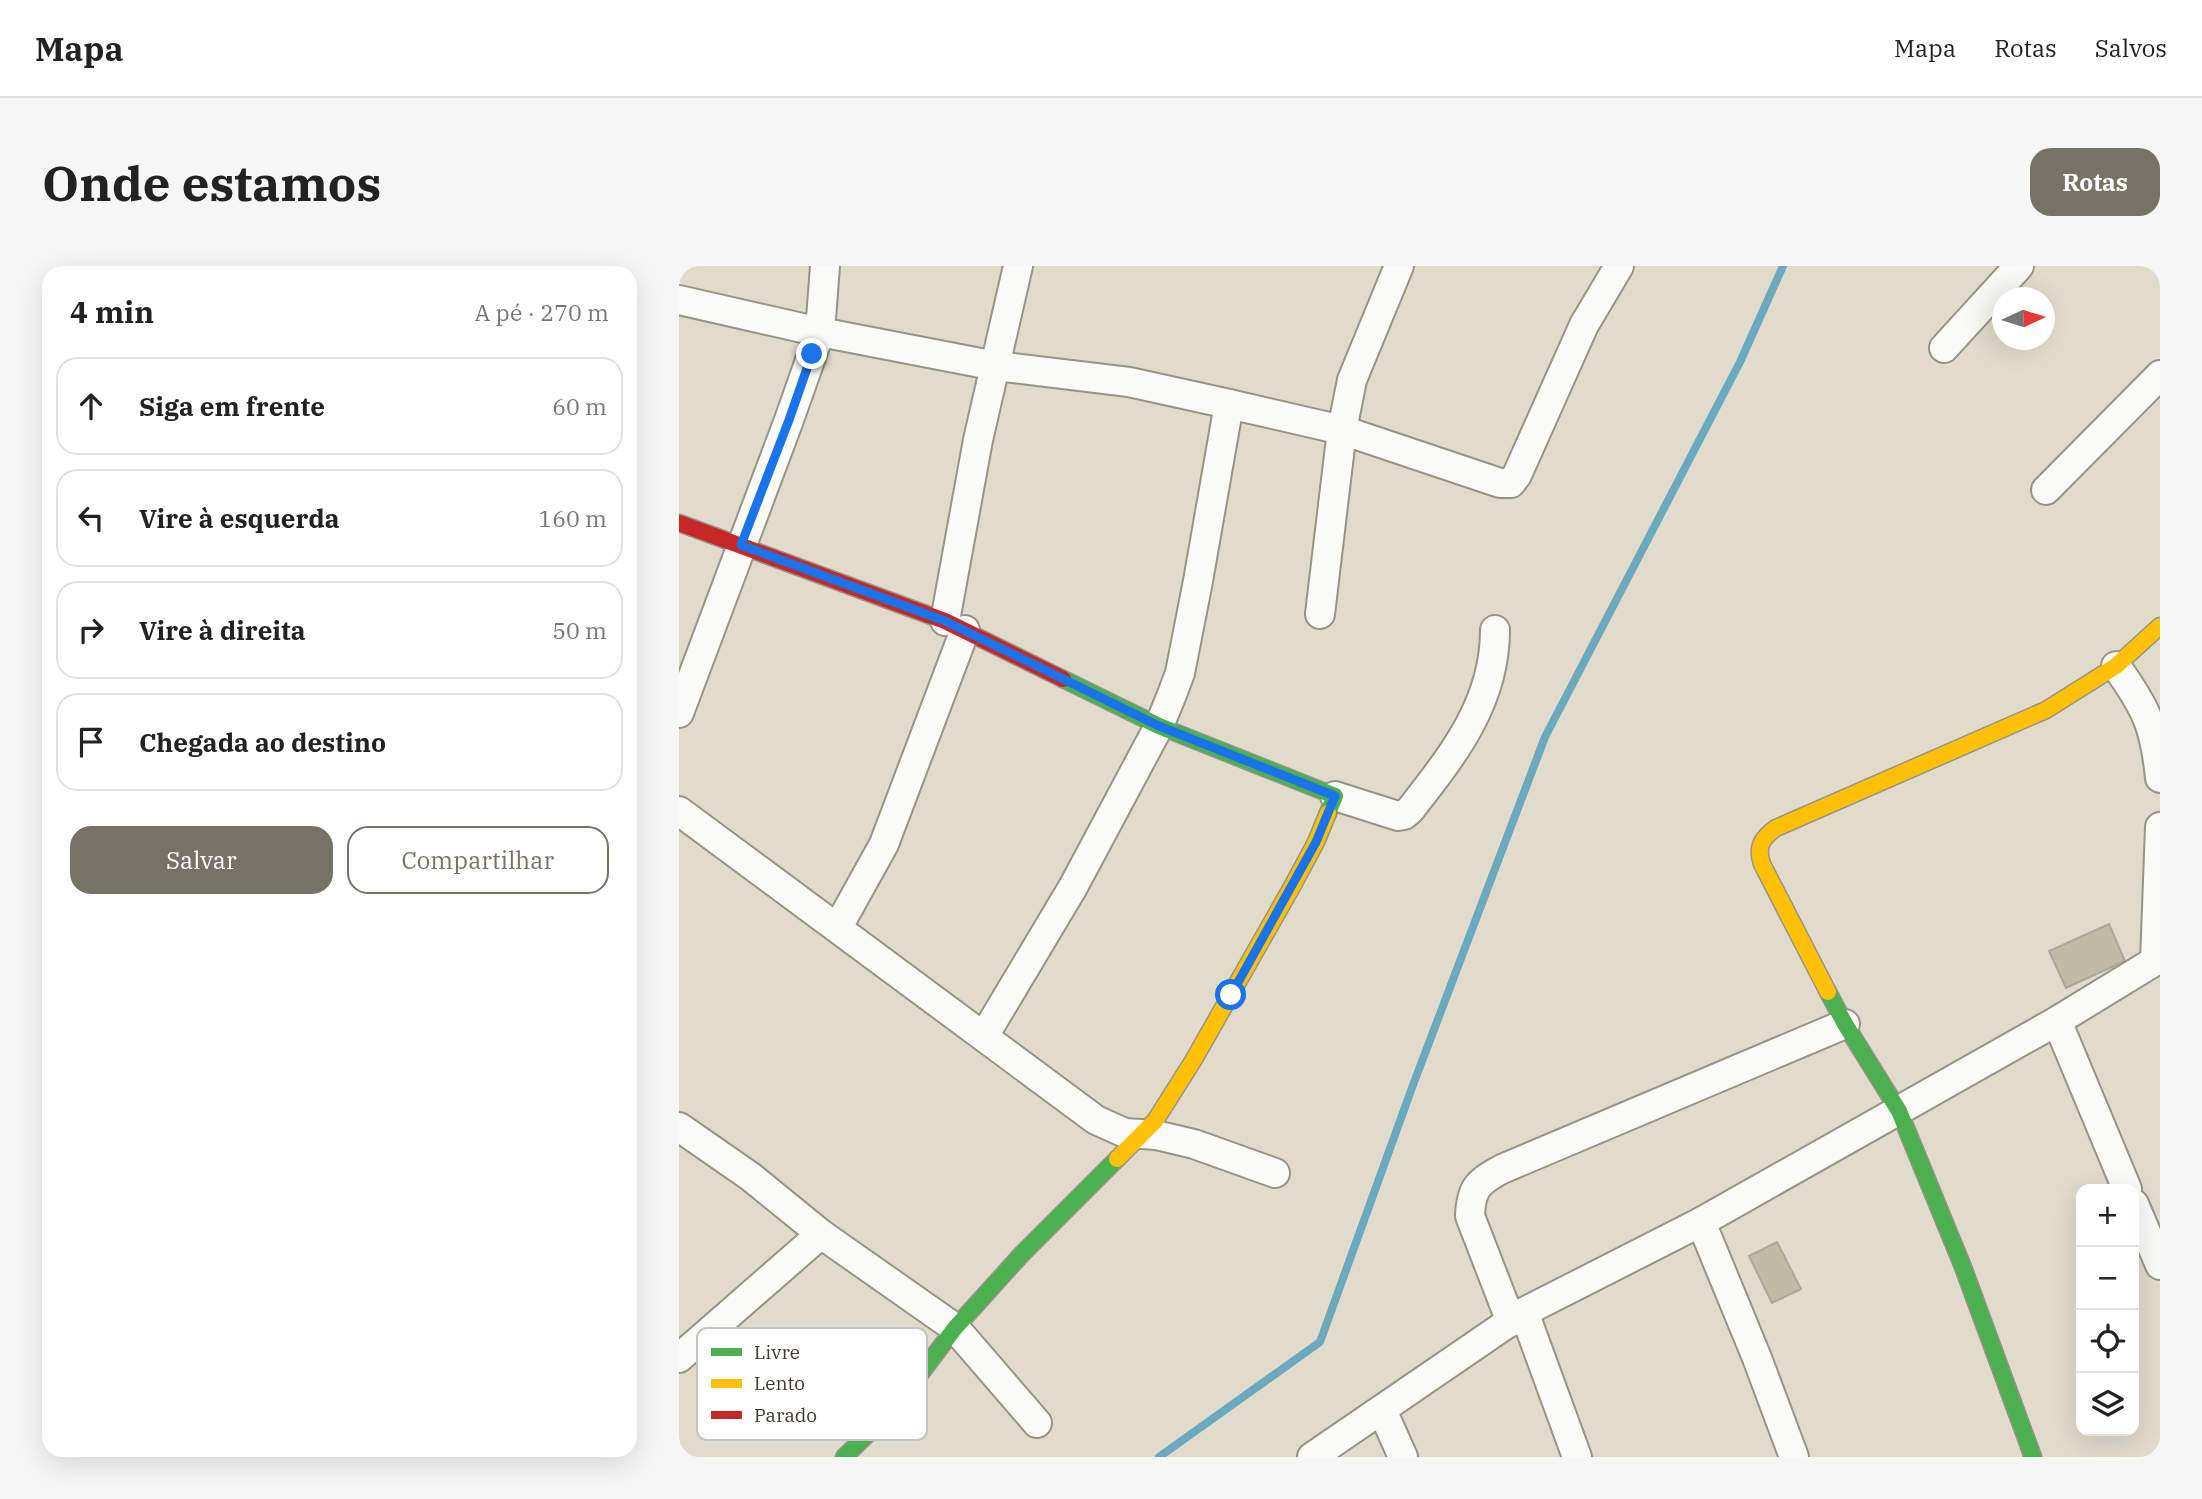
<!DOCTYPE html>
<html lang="pt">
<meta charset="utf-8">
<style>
:root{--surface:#fff;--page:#f6f6f6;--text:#222;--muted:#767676;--line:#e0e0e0;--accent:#777266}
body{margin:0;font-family:"IBM Plex Serif",serif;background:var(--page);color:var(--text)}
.controls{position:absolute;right:21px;bottom:21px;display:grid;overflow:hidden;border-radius:14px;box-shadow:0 7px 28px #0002}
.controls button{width:63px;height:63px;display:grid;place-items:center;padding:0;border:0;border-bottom:2px solid var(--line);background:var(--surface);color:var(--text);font:35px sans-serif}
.compass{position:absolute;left:1313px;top:21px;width:63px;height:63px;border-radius:50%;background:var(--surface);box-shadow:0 7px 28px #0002;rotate:86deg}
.stop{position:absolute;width:21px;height:21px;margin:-16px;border:5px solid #1a73e8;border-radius:50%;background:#fff}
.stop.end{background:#1a73e8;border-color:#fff;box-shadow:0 2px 7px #0008}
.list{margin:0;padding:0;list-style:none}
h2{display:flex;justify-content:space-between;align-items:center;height:91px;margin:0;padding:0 28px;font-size:30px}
h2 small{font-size:23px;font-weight:400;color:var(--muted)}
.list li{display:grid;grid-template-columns:46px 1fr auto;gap:21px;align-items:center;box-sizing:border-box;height:98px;margin:0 14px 14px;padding:0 14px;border:2px solid var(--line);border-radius:21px}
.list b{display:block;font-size:26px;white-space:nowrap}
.list em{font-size:23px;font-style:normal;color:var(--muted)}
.actions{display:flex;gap:14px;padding:21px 28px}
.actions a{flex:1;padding:16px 0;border:2px solid var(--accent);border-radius:21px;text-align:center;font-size:24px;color:var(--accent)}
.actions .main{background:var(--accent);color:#fff}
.icon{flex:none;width:38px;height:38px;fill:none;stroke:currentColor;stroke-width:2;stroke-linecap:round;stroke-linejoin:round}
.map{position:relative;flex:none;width:1481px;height:1191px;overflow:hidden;border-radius:21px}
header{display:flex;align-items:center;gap:42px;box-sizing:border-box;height:98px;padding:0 35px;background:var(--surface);border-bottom:2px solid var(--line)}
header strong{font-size:33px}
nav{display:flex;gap:38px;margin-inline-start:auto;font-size:24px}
.intro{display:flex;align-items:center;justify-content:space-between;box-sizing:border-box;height:168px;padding:0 42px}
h1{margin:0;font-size:49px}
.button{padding:18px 32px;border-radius:21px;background:var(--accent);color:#fff;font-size:24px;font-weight:700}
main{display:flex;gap:42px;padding:0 42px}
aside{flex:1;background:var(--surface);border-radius:21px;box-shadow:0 7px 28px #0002}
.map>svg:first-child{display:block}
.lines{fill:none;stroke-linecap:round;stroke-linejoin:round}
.stream{stroke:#6ba9be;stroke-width:8}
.building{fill:#c0b9a3;stroke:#aba79b;stroke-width:2}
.street-casing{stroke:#979487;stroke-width:32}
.fast-casing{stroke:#979487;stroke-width:19}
.slow-casing{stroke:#979487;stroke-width:19}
.jam-casing{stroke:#979487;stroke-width:19}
.street{stroke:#fafaf7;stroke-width:28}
.fast{stroke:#4caf50;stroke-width:16}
.slow{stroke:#ffc107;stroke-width:16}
.jam{stroke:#c62828;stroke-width:16}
.route{stroke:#1a73e8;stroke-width:9}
.key{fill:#fff;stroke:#c5c4c1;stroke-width:2}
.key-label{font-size:19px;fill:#3e3a2f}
</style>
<header>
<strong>Mapa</strong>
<nav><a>Mapa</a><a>Rotas</a><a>Salvos</a></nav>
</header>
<div class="intro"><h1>Onde estamos</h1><a class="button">Rotas</a></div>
<main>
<aside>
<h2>4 min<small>A pé · 270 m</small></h2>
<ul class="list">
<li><svg class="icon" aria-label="ahead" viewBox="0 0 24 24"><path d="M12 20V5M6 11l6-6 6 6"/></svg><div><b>Siga em frente</b></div><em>60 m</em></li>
<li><svg class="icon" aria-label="left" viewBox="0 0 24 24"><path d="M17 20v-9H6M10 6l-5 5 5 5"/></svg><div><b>Vire à esquerda</b></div><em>160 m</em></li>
<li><svg class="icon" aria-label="right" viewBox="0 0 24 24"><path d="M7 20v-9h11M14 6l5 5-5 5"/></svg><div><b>Vire à direita</b></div><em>50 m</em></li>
<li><svg class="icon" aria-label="arrive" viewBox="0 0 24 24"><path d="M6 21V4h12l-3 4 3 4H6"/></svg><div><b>Chegada ao destino</b></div></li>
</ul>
<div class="actions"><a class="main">Salvar</a><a>Compartilhar</a></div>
</aside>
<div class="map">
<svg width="1481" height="1191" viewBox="0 0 1481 1191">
<rect width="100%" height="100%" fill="#e0dbcb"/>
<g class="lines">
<path class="stream" d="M480,1191L641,1076L734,819L866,471L1061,96L1104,0"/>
</g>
<g class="building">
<path d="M1430,658L1446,695L1387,722L1370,685Z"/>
<path d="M1098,976L1122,1023L1093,1037L1070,990Z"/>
</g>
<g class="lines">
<defs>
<g id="street">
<path d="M0,34L141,66L317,100L450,116L550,138L663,164L821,217H832L838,209L905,59L940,0"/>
<path d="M1265,82L1340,0"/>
<path d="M1367,224L1481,109"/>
<path d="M641,348L663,164L673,114L720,0"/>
<path d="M266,355L299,174L339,0"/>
<path d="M1437,400C1467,442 1476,460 1481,512"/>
<path d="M0,447L110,154L141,66L146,0"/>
<path d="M656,530L719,550L725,549L731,544C774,489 816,437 816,364"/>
<path d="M0,545L417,854L446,867L477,869L515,878L596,907"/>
<path d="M159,661L205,578L286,364"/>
<path d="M1476,695L1481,561"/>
<path d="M1378,755L1448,923"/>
<path d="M305,770L394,621L480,460L492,431L501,407L519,315L550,138"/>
<path d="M0,861L72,911L142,968L276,1062L358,1157"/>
<path d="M1455,938L1481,999"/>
<path d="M1022,956L1078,1092L1115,1191"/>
<path d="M845,1046L898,1191"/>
<path d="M832,1056L791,950C792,922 799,916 823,903L1166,758"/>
<path d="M0,1092L142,968"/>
<path d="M703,1144L724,1191"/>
<path d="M633,1191L845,1046L1022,956L1378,755L1481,692"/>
</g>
<g id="fast">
<path d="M384,413L480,460L656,530L649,547"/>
<path d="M1149,726L1166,758L1220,845L1284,1001L1354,1191"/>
<path d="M165,1191L195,1162L239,1111L276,1062L343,988L438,893"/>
</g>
<g id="slow">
<path d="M1149,726L1083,598C1077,581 1083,572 1097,562L1367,444L1437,400L1481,360"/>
<path d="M438,893L476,855L514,795L614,619L637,576L649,547"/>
</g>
<path id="jam" d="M0,257L266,355L384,413"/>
</defs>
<use href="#street" class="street-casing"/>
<use href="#fast" class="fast-casing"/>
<use href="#slow" class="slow-casing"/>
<use href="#jam" class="jam-casing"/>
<use href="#street" class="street"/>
<use href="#fast" class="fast"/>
<use href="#slow" class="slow"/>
<use href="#jam" class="jam"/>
</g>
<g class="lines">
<path class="route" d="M133,88L110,154L62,279L266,355L480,460L656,530L637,576L552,729"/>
</g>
<rect x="18" y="1062" width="230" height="112" rx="10" class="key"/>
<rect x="32" y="1082" width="31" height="8" fill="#4caf50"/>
<rect x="32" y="1113" width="31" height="9" fill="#ffc107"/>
<rect x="32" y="1145" width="31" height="8" fill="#c62828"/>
<g class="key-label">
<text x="75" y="1093">Livre</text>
<text x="75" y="1124">Lento</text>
<text x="75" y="1156">Parado</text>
</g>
</svg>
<div class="controls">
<button>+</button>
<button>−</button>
<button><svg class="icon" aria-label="locate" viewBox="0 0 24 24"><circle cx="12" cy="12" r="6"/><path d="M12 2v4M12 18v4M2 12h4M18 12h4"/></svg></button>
<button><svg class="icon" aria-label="layers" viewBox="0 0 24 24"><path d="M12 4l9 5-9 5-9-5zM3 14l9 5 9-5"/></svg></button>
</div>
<svg class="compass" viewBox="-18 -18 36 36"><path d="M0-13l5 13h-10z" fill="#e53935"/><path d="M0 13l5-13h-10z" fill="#767676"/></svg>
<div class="stop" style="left:552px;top:729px"></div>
<div class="stop end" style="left:133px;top:88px"></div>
</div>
</main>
